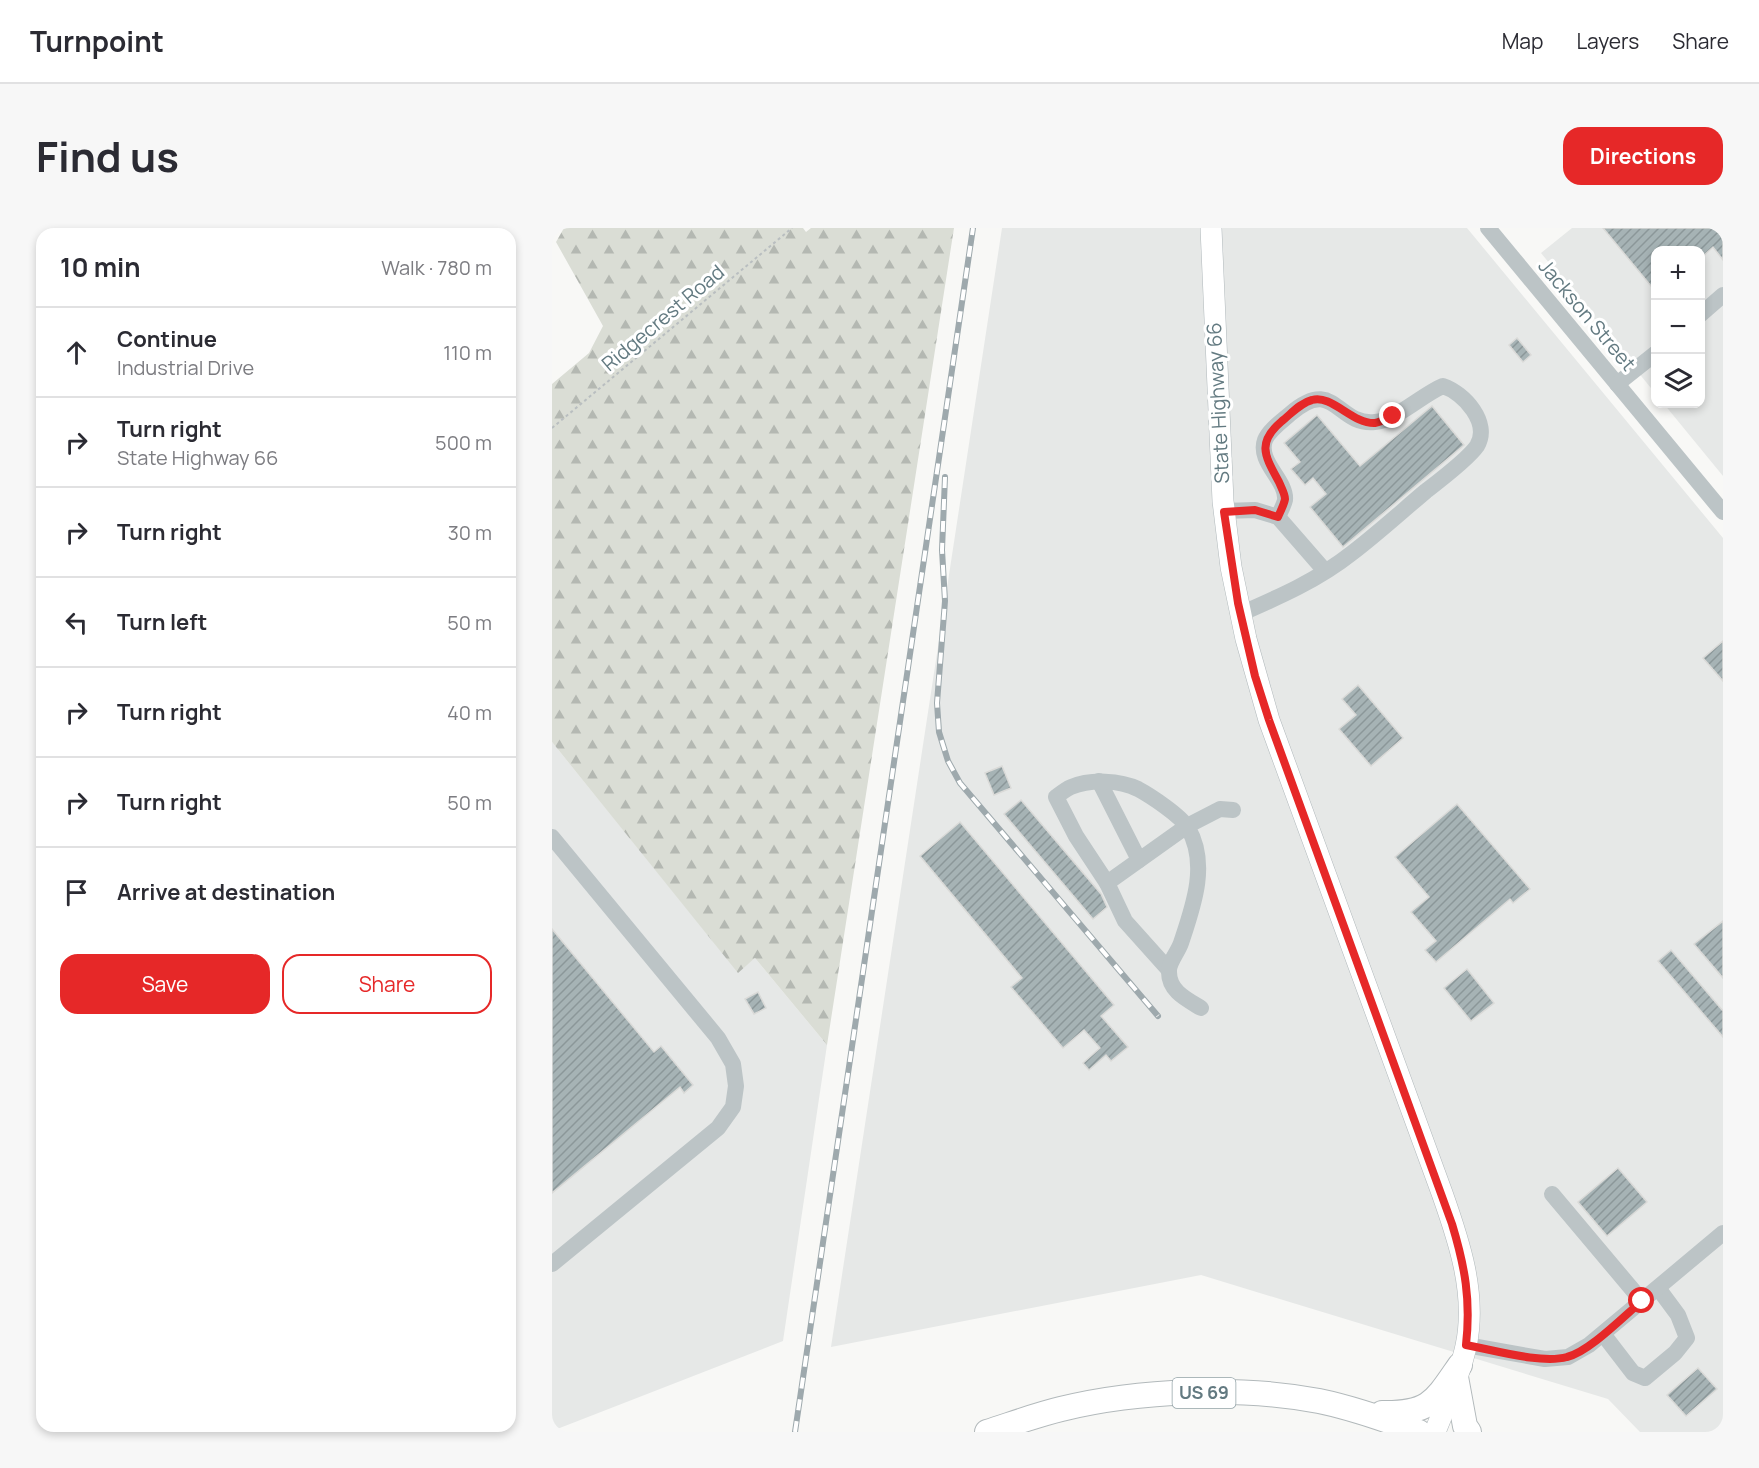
<!DOCTYPE html>
<meta charset="utf-8">
<style>
:root{--surface:#fff;--page:#f7f7f7;--text:#2b2b33;--muted:#7c7c81;--line:#e1e1e2;--accent:#e62828}
body{margin:0;font-family:Manrope,sans-serif;background:var(--page);color:var(--text)}
.controls{position:absolute;right:18px;top:18px;display:grid;overflow:hidden;border-radius:12px;box-shadow:0 3px 9px #0003}
.controls button{width:54px;height:54px;display:grid;place-items:center;padding:0;border:0;border-bottom:2px solid var(--line);background:var(--surface);color:var(--text);font:30px sans-serif}
.stop{position:absolute;width:18px;height:18px;margin:-14px;border:4px solid #e62828;border-radius:50%;background:#fff}
.stop.end{background:#e62828;border-color:#fff;box-shadow:0 2px 6px #0008}
.list{margin:0;padding:0;list-style:none}
h2{display:flex;justify-content:space-between;align-items:center;height:78px;margin:0;padding:0 24px;font-size:26px}
h2 small{font-size:20px;font-weight:400;color:var(--muted)}
.list li{display:grid;grid-template-columns:39px 1fr auto;gap:18px;align-items:center;box-sizing:border-box;height:90px;padding:0 24px;border-top:2px solid var(--line)}
.list b{display:block;font-size:22px;white-space:nowrap}
.list p{margin:0;font-size:20px;white-space:nowrap;color:var(--muted)}
.list em{font-size:20px;font-style:normal;color:var(--muted)}
.actions{display:flex;gap:12px;padding:18px 24px}
.actions a{flex:1;padding:14px 0;border:2px solid var(--accent);border-radius:18px;text-align:center;font-size:21px;color:var(--accent)}
.actions .main{background:var(--accent);color:#fff}
.icon{flex:none;width:33px;height:33px;fill:none;stroke:currentColor;stroke-width:2;stroke-linecap:round;stroke-linejoin:round}
.map{position:relative;flex:none;width:1171px;height:1204px;overflow:hidden;border-radius:18px}
header{display:flex;align-items:center;gap:36px;box-sizing:border-box;height:84px;padding:0 30px;background:var(--surface);border-bottom:2px solid var(--line)}
header strong{font-size:28px}
nav{display:flex;gap:33px;margin-inline-start:auto;font-size:21px}
.intro{display:flex;align-items:center;justify-content:space-between;box-sizing:border-box;height:144px;padding:0 36px}
h1{margin:0;font-size:42px}
.button{padding:15px 27px;border-radius:18px;background:var(--accent);color:#fff;font-size:21px;font-weight:700}
main{display:flex;gap:36px;padding:0 36px}
aside{flex:1;background:var(--surface);border-radius:18px;box-shadow:0 3px 9px #0003}
.map>svg:first-child{display:block}
.built{fill:#e6e8e7}
.forest{fill:url(#forest-firs)}
.building{fill:url(#building-hatch);stroke:#dadad8;stroke-width:1.5}
.lines{fill:none;stroke-linecap:round;stroke-linejoin:round}
.major-casing{stroke:#b0b8bb;stroke-width:22}
.highway-casing{stroke:#b2b9bb;stroke-width:26}
.path{stroke:#b9bec0;stroke-width:2;stroke-dasharray:3 3;stroke-linecap:butt}
.minor{stroke:#bcc4c6;stroke-width:16}
.major{stroke:#fff;stroke-width:21}
.highway{stroke:#fff;stroke-width:24}
.rail-casing{stroke:#9ea9ad;stroke-width:6}
.rail{stroke:#fff;stroke-width:4;stroke-dasharray:11;stroke-linecap:butt}
.route{stroke:#e62828;stroke-width:8}
.labels{text-anchor:middle;stroke-width:6;stroke-linejoin:round;paint-order:stroke}
.shield{fill:#fff;stroke:#92a2a7;stroke-width:1.5}
.shield-label{font-size:18px;font-weight:bold;fill:#637a81}
.street-label{font-size:20px;fill:#637a81;stroke:#fff}
</style>
<header>
<strong>Turnpoint</strong>
<nav><a>Map</a><a>Layers</a><a>Share</a></nav>
</header>
<div class="intro"><h1>Find us</h1><a class="button">Directions</a></div>
<main>
<aside>
<h2>10 min<small>Walk · 780 m</small></h2>
<ul class="list">
<li><svg class="icon" aria-label="ahead" viewBox="0 0 24 24"><path d="M12 20V5M6 11l6-6 6 6"/></svg><div><b>Continue</b><p>Industrial Drive</p></div><em>110 m</em></li>
<li><svg class="icon" aria-label="right" viewBox="0 0 24 24"><path d="M7 20v-9h11M14 6l5 5-5 5"/></svg><div><b>Turn right</b><p>State Highway 66</p></div><em>500 m</em></li>
<li><svg class="icon" aria-label="right" viewBox="0 0 24 24"><path d="M7 20v-9h11M14 6l5 5-5 5"/></svg><div><b>Turn right</b></div><em>30 m</em></li>
<li><svg class="icon" aria-label="left" viewBox="0 0 24 24"><path d="M17 20v-9H6M10 6l-5 5 5 5"/></svg><div><b>Turn left</b></div><em>50 m</em></li>
<li><svg class="icon" aria-label="right" viewBox="0 0 24 24"><path d="M7 20v-9h11M14 6l5 5-5 5"/></svg><div><b>Turn right</b></div><em>40 m</em></li>
<li><svg class="icon" aria-label="right" viewBox="0 0 24 24"><path d="M7 20v-9h11M14 6l5 5-5 5"/></svg><div><b>Turn right</b></div><em>50 m</em></li>
<li><svg class="icon" aria-label="arrive" viewBox="0 0 24 24"><path d="M6 21V4h12l-3 4 3 4H6"/></svg><div><b>Arrive at destination</b></div></li>
</ul>
<div class="actions"><a class="main">Save</a><a>Share</a></div>
</aside>
<div class="map">
<svg width="1171" height="1204" viewBox="0 0 1171 1204">
<defs>
<pattern id="forest-firs" width="22" height="20" patternUnits="userSpaceOnUse" patternTransform="scale(1.5)"><rect width="22" height="20" fill="#daddd5"/><path d="M5 1l3.5 6h-7zM16 11l3.5 6h-7z" fill="#b4b8b2"/></pattern>
<pattern id="building-hatch" width="6" height="6" patternUnits="userSpaceOnUse" patternTransform="scale(1.5)"><rect width="6" height="6" fill="#a6b3b5"/><path d="M-1 1l2-2M0 6l6-6M5 7l2-2" fill="none" stroke="#8b9799"/></pattern>
</defs>
<rect width="100%" height="100%" fill="#f8f8f6"/>
<g class="built">
<path d="M450,0H915L1171,310V1204H1088L1056,1171L649,1047L279,1119Z"/>
<path d="M1020,0H1171V248L1112,176H1148V22H1104L1103,165L989,25Z"/>
<path d="M0,514L186,744L203,730L275,817L231,1113L0,1203Z"/>
</g>
<path class="forest" d="M12,0H251L254,4L259,0H402L275,817L203,730L186,745L0,514V156L37,125L51,98L4,14Z"/>
<g class="building">
<path d="M1051,0H1171V32L1161,19L1149,30V22H1104V64Z"/>
<path d="M965,110L979,127L971,134L957,117Z"/>
<path d="M880,178L912,217L791,319L758,279L774,266L761,250L753,257L739,241L748,234L732,215L765,187L808,238Z"/>
<path d="M1171,413V453L1151,430Z"/>
<path d="M806,457L851,510L819,538L787,501L804,487L790,471Z"/>
<path d="M450,538L459,560L442,567L433,545Z"/>
<path d="M469,572L549,666L555,679L541,691L452,586Z"/>
<path d="M905,576L978,661L961,675L958,671L884,734L873,722L884,713L859,684L877,669L843,629Z"/>
<path d="M408,594L562,777L549,788L576,819L559,833L554,827L537,842L531,835L548,820L532,802L511,820L459,759L470,750L368,628Z"/>
<path d="M1171,693V750L1142,716Z"/>
<path d="M0,701L102,824L109,818L141,857L132,865L128,859L0,965Z"/>
<path d="M1119,722L1171,783V809L1106,733Z"/>
<path d="M915,741L942,775L919,793L892,760Z"/>
<path d="M206,764L214,780L202,786L193,771Z"/>
<path d="M1066,940L1095,974L1055,1008L1026,974Z"/>
<path d="M1146,1140L1165,1161L1134,1188L1115,1167Z"/>
</g>
<g class="lines">
<defs>
<path id="major" d="M659,0L671,273L679,339L694,411L717,492L890,965C907,1013 925,1066 914,1118C908,1147 894,1176 883,1204"/>
<g id="highway">
<path d="M904,1149L913,1198L917,1204"/>
<path d="M830,1185C878,1186 883,1173 908,1137"/>
<path d="M435,1204C460,1196 484,1187 509,1181C586,1162 689,1158 767,1173C801,1180 835,1192 867,1204"/>
</g>
</defs>
<use href="#major" class="major-casing"/>
<use href="#highway" class="highway-casing"/>
<path class="path" d="M0,200L240,0"/>
<g class="minor">
<path d="M936,0L1171,284"/>
<path d="M1148,87L1171,67"/>
<path d="M1065,156L1104,125"/>
<path d="M672,283L703,282L726,289L773,343"/>
<path d="M688,386C727,369 766,352 800,325C825,306 849,284 874,263C887,253 916,231 925,218C939,195 912,165 891,158C871,166 843,193 823,194C784,198 783,147 738,186C730,193 717,202 713,212C705,234 735,252 733,272C732,277 728,284 726,289"/>
<path d="M547,553L587,632"/>
<path d="M0,609L166,810L181,836L184,858L181,879L166,900L0,1036"/>
<path d="M555,655L573,693L616,741"/>
<path d="M649,780C634,771 617,763 617,744C616,735 626,724 629,715C641,679 657,636 636,600C629,588 599,568 586,561C568,552 538,551 519,559C514,561 508,566 504,569L524,608L555,655L635,598L668,581L681,582"/>
<path d="M1000,966L1090,1073"/>
<path d="M1051,1106L1081,1145L1093,1150L1123,1125L1135,1110L1126,1087L1106,1060"/>
<path d="M914,1117L993,1131L1016,1129L1037,1117L1171,1005"/>
</g>
<use href="#major" class="major"/>
<use href="#highway" class="highway"/>
<defs>
<g id="rail">
<path d="M393,249L390,322L393,373L385,475L387,504L396,533L408,555L606,788"/>
<path d="M243,1204L421,0"/>
</g>
</defs>
<use href="#rail" class="rail-casing"/>
<use href="#rail" class="rail"/>
</g>
<g class="lines">
<path class="route" d="M841,188C836,190 829,194 823,195C800,196 780,166 760,172C748,175 739,186 730,193C704,215 713,228 727,254C729,259 733,266 733,271C732,277 728,284 726,289L703,282L672,284L686,375L703,448L717,492L900,996C913,1039 919,1072 914,1117C942,1122 989,1136 1015,1129C1037,1124 1072,1088 1090,1073"/>
</g>
<g class="labels">
<rect class="shield" x="620.5" y="1150" width="63" height="30" rx="4.5"/>
<g class="shield-label">
<text x="652" y="1171">US 69</text>
</g>
<g class="street-label">
<text transform="translate(1035 87) rotate(50)" y="7">Jackson Street</text>
<text transform="translate(111 90) rotate(-40)" y="7">Ridgecrest Road</text>
<text transform="translate(666 175) rotate(-93)" y="7">State Highway 66</text>
</g>
</g>
</svg>
<div class="controls">
<button>+</button>
<button>−</button>
<button><svg class="icon" aria-label="layers" viewBox="0 0 24 24"><path d="M12 4l9 5-9 5-9-5zM3 14l9 5 9-5"/></svg></button>
</div>
<div class="stop" style="left:1090px;top:1073px"></div>
<div class="stop end" style="left:841px;top:188px"></div>
</div>
</main>
